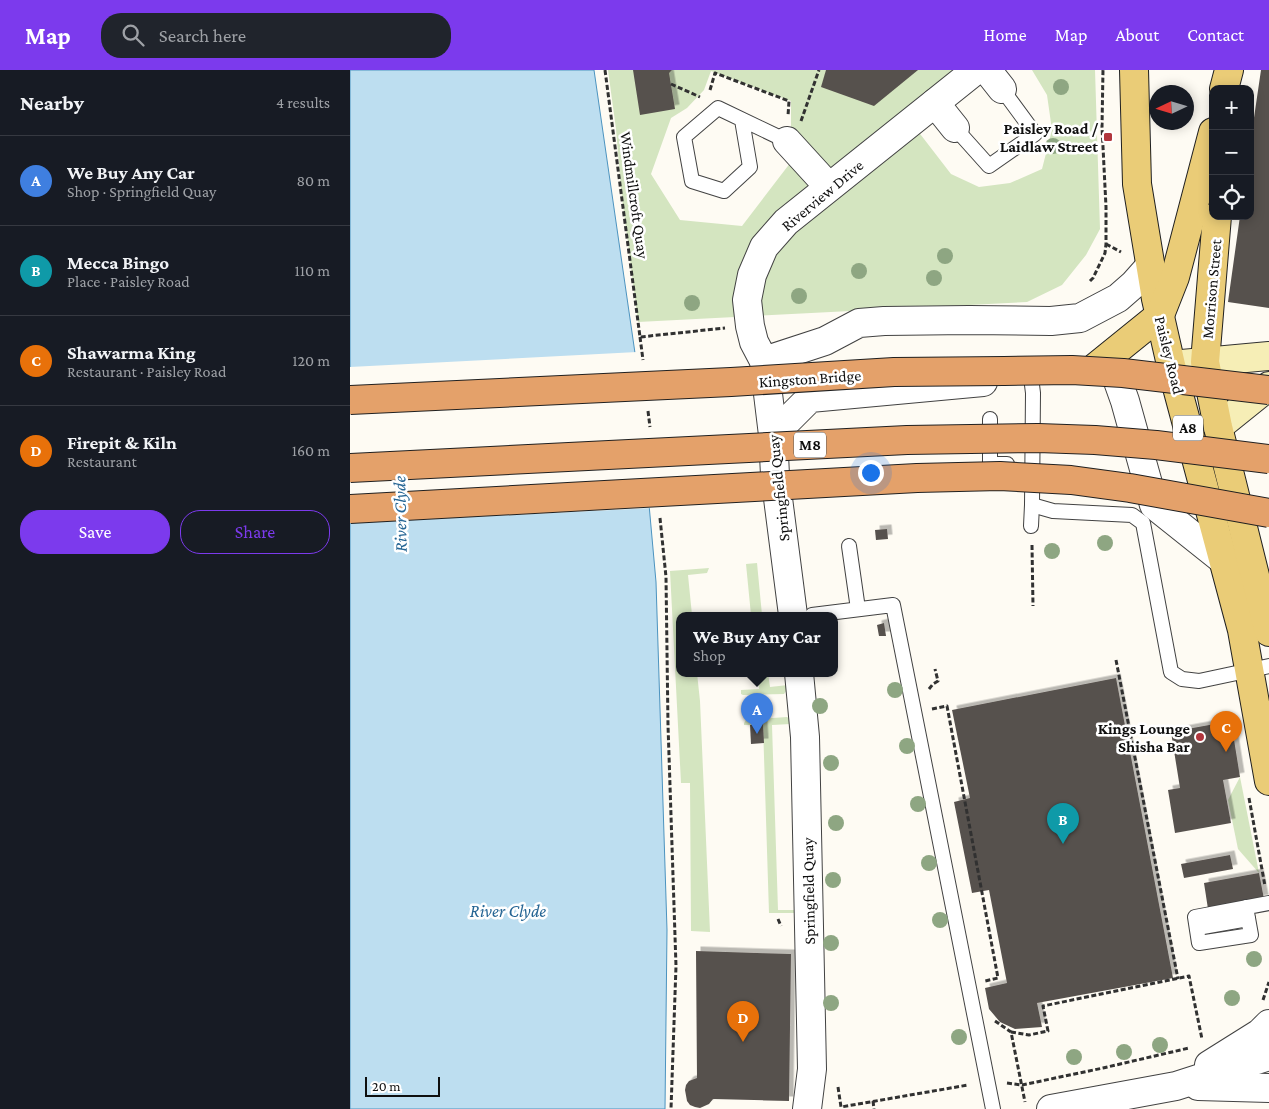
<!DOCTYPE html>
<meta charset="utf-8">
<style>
:root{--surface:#171b24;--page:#20242c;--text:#f1f3f6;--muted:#9ea1a6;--line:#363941;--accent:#7c3aed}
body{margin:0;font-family:"Crimson Pro",serif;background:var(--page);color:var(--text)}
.controls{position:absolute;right:15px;top:15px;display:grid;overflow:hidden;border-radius:10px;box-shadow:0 2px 12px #0003}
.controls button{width:45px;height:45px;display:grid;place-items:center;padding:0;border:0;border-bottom:1px solid var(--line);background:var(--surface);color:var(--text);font:25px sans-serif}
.compass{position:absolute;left:799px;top:15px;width:45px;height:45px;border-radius:50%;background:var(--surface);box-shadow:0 2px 12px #0003;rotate:266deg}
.scale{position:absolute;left:15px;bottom:12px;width:75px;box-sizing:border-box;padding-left:5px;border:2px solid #0f0f0f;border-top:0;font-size:14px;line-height:18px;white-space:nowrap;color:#0f0f0f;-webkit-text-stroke:4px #fff;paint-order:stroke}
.you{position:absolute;left:520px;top:402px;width:18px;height:18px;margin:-12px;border:4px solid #fff;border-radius:50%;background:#1a73e8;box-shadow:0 0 0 8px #1a73e833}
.badge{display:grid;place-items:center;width:32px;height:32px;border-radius:50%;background:var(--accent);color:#fff;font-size:16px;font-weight:700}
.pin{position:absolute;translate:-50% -41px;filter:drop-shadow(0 1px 2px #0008)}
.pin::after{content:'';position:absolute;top:26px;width:18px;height:15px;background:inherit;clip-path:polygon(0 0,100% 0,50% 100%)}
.popup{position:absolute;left:326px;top:542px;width:162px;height:65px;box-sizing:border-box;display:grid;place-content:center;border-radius:10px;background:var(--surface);filter:drop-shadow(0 1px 4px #0005);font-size:16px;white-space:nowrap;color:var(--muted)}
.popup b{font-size:19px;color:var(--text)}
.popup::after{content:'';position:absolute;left:50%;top:100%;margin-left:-10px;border:10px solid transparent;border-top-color:var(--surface)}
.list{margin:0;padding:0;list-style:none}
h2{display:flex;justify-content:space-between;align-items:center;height:65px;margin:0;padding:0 20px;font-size:21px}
h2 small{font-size:16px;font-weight:400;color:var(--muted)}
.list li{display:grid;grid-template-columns:32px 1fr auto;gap:15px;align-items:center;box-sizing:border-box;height:90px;padding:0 20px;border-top:1px solid var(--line)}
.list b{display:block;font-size:19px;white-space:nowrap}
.list p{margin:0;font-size:16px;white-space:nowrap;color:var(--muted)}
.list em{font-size:16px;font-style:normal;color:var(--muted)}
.actions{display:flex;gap:10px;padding:15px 20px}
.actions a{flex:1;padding:11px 0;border:1px solid var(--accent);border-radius:20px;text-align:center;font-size:18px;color:var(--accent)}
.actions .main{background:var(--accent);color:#fff}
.icon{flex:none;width:28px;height:28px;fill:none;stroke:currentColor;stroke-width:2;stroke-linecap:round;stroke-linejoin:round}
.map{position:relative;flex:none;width:919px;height:1039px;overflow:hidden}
header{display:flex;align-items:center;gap:30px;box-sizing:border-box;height:70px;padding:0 25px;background:var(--accent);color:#fff}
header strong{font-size:24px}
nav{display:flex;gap:28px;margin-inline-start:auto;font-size:18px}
.search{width:350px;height:45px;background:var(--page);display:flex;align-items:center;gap:12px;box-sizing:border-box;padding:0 18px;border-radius:20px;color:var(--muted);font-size:19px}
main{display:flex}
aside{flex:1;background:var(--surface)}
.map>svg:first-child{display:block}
.green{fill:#d4e5c0}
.water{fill:#bddef0;stroke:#4c93bf}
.pier{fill:#fefbf3}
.building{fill:#57514d;filter:url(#shadow)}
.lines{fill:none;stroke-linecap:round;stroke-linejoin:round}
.lane-casing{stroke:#424242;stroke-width:16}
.street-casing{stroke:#424242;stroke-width:30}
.secondary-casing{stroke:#313131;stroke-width:30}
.primary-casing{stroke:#202020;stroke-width:30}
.path{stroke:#313131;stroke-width:3;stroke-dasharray:5 2.5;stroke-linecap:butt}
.lane{stroke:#fff;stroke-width:14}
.street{stroke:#fff;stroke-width:28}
.secondary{stroke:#f6eeb6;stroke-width:28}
.primary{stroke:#eacc77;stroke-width:28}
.highway-bridge-casing{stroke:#202020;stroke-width:30;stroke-linecap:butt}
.highway-bridge{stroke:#e4a16a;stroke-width:28}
.tree{fill:#8ea682}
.poi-dot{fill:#b1363d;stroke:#fff;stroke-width:2}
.labels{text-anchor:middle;stroke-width:5;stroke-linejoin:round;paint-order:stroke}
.shield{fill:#fff;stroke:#575757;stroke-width:1}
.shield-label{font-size:15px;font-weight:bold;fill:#0f0f0f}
.poi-label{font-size:16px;font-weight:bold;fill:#0f0f0f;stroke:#fff;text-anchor:end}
.street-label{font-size:16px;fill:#0f0f0f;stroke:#fff}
.water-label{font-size:18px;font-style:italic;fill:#256594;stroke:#fff}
</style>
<header>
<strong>Map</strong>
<div class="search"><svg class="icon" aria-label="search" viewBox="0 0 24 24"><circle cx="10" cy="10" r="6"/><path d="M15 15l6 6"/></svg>Search here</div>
<nav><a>Home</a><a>Map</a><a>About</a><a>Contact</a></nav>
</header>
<main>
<aside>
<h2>Nearby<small>4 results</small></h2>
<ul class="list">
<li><span class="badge" style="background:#3f7fe0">A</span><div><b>We Buy Any Car</b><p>Shop · Springfield Quay</p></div><em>80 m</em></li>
<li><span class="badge" style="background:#0f9aa8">B</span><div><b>Mecca Bingo</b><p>Place · Paisley Road</p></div><em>110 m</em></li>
<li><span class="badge" style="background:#e8710a">C</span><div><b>Shawarma King</b><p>Restaurant · Paisley Road</p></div><em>120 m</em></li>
<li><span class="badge" style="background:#e8710a">D</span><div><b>Firepit &amp; Kiln</b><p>Restaurant</p></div><em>160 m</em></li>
</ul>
<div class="actions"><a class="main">Save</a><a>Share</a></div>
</aside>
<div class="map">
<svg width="919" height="1039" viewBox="0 0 919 1039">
<defs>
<filter id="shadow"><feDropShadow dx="4.5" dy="-4.5" stdDeviation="0" flood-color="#0004"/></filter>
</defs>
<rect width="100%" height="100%" fill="#fefbf3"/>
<g class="green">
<path d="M258,0H603L479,102L441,57V31L361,1L354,20L337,38L321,48L301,104L330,150L392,156L444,88L477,125L564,56L601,104L629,117L660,113L692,99L702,60L697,25L682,0H745L750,159L736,185L712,215L677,232L288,252L271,119L266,59Z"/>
<path d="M407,493L412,545H401L396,494Z"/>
<path d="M359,498L357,503L338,505L342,545H330V603H347L350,631L360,862L341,861L340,713H331L320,501Z"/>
<path d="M407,603H418L420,617L438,615L437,620L434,624L393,625L391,624V620L409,619Z"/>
<path d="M437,647L440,649L441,654L422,655L428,840H445L446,843H419L413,655H394V653L396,650Z"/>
<path d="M890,707L909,803L888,779L878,730Z"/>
</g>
<path class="water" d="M0,0H244L286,290L306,512L317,860L315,1039H0Z"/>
<path class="pier" d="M287,282L302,438L0,453V297Z"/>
<g class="building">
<path d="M283,0H322L319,3L325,39L290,45Z"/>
<path d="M476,0H568L524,36L471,17Z"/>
<path d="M911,0H919V238L878,232L890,146H900V75Z"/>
<path d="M537,459L538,469L526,470L525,460Z"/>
<path d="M534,553L536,566H529L527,555Z"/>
<path d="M766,608L823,908L687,933L692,957L665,959L650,952L639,939L635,918L657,913L639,820L622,823L604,732L620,728L602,640Z"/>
<path d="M881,651L890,707L873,710L881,753L825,763L818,720L830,718L821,662Z"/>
<path d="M413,654L414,673L401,674L400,655Z"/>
<path d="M880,785L883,799L834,808L831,794Z"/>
<path d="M909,803L914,829L858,839L854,813Z"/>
<path d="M346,881L441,884L439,1031L363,1029L359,1034L350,1038L345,1037L340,1035L337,1031L335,1020L336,1015L339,1011L347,1008Z"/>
</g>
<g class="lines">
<defs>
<g id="lane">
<path d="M392,50L400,97L374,121L342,111L334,67L368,38L437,71"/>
<path d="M605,58L639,96L685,64L652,19"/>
<path d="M681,307L683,323L682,435L703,441L782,445L793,453L821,602L832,609L849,611L919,596"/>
<path d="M640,349V394H657"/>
<path d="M681,456L682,435"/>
<path d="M499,476L508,539"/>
<path d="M462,545L543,535L643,1039"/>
<path d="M896,837L901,865L849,873L845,847L919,833"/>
<path d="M847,858L898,849"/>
</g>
<g id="street">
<path d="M637,0L652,19"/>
<path d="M585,33L605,58"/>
<path d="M437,71L479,117"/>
<path d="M414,291L475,271L509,253L534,251L619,250L701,251L730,248L768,228L784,214L800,196"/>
<path d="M764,300L775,331L804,435L873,490"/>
<path d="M423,365L460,328L633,312"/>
<path d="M443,545L425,405L423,365L414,291L404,272L400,256L397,230L402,205L414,177L436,152L626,0"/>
<path d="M449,603L455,667L462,999L457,1039"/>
<path d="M859,995L910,963L919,954"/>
<path d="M848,1016L919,1018"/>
<path d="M701,1039L826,1016L919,986"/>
</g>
<g id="secondary">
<path d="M821,295L919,286"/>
<path d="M868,357L919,316"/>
</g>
<g id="primary">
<path d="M784,0L787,114L806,229L821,295L892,560L919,711"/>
<path d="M874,19L879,0"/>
<path d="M867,146L855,292L868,357L919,562"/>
<path d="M742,300L810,245L825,207L863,62"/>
</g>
</defs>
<use href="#lane" class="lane-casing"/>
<use href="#street" class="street-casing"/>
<use href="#secondary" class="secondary-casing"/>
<use href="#primary" class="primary-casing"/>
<g class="path">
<path d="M255,0L290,267L375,258"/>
<path d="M321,14L350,27"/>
<path d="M360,20L365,3L439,31L438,46"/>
<path d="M451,51L469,0"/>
<path d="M756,174L771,182"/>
<path d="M740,211L743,208L755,183L756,174V137L752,57L753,0"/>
<path d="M290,267L293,290"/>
<path d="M298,341L300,357"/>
<path d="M310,448L316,507L318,655L326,896L321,1039"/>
<path d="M682,475L683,536"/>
<path d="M766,590L828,909"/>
<path d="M579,619L583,614L588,611L585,599"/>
<path d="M582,639L597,636L648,908L635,911"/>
<path d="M899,728L915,816"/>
<path d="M428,849L431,856"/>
<path d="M913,930L919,912"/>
<path d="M645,951L661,962L675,1032"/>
<path d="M661,962L679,965L698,961L693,936L839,906L852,969"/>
<path d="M657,1013L672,1015L753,998L839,978"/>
<path d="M488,1017L491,1037L618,1015"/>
<path d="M523,1031L524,1039"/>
</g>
<use href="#lane" class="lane"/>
<use href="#street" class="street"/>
<use href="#secondary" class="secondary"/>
<use href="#primary" class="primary"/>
<defs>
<g id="highway-bridge">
<path d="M0,330L381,312L544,302L654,301L722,300L773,303L919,320"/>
<path d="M0,398L557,370L688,368L745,370L806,375L919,389"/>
<path d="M0,439L567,408L650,406L721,410L780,418L919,443"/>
</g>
</defs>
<use href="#highway-bridge" class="highway-bridge-casing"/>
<use href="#highway-bridge" class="highway-bridge"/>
</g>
<g class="tree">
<circle cx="711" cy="17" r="8"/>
<circle cx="703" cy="76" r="8"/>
<circle cx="595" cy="186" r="8"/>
<circle cx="509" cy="201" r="8"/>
<circle cx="584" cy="208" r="8"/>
<circle cx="449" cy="226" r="8"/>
<circle cx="342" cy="233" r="8"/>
<circle cx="755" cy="473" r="8"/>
<circle cx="702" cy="481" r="8"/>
<circle cx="545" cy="620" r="8"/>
<circle cx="470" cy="636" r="8"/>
<circle cx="557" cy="676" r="8"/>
<circle cx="481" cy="693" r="8"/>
<circle cx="568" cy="734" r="8"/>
<circle cx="486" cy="753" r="8"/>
<circle cx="579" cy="793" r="8"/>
<circle cx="483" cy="810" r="8"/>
<circle cx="590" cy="850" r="8"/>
<circle cx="481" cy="873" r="8"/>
<circle cx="904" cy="889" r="8"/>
<circle cx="882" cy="928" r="8"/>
<circle cx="481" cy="933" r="8"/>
<circle cx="609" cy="967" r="8"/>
<circle cx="810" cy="975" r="8"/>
<circle cx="774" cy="982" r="8"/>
<circle cx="724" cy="987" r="8"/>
</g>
<g class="poi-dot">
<rect x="753" y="62" width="10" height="10" rx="2.5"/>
<circle cx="850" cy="667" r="5"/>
</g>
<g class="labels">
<g class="shield">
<rect x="823" y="345.5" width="30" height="25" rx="4"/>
<rect x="444" y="362.5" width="32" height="25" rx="4"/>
</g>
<g class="shield-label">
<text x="838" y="363">A8</text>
<text x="460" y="380">M8</text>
</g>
<g class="poi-label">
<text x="748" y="64">Paisley Road /<tspan x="748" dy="18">Laidlaw Street</tspan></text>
<text x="840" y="664">Kings Lounge<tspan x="840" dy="18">Shisha Bar</tspan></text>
</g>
<g class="street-label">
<text transform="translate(285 125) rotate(82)" y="6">Windmillcroft Quay</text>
<text transform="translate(472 125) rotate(-40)" y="6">Riverview Drive</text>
<text transform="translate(861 219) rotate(-85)" y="6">Morrison Street</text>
<text transform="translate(820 285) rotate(76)" y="6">Paisley Road</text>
<text transform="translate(460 308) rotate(-4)" y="6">Kingston Bridge</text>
<text transform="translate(428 418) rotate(-96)" y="6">Springfield Quay</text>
<text transform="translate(458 821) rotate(-91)" y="6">Springfield Quay</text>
</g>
<g class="water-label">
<text transform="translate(50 444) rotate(-91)" y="6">River Clyde</text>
<text x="158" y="847">River Clyde</text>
</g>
</g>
</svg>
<div class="controls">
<button>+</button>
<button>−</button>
<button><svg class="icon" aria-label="locate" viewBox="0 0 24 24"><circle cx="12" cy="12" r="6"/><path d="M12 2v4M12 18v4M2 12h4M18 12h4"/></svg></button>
</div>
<svg class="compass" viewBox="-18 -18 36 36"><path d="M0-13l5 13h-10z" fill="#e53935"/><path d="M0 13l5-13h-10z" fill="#9ea1a6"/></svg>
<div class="scale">20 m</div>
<div class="you"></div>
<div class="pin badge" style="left:407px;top:664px;background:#3f7fe0">A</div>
<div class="popup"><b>We Buy Any Car</b>Shop</div>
<div class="pin badge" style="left:713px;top:774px;background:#0f9aa8">B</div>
<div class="pin badge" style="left:876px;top:682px;background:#e8710a">C</div>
<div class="pin badge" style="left:393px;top:972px;background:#e8710a">D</div>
</div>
</main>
